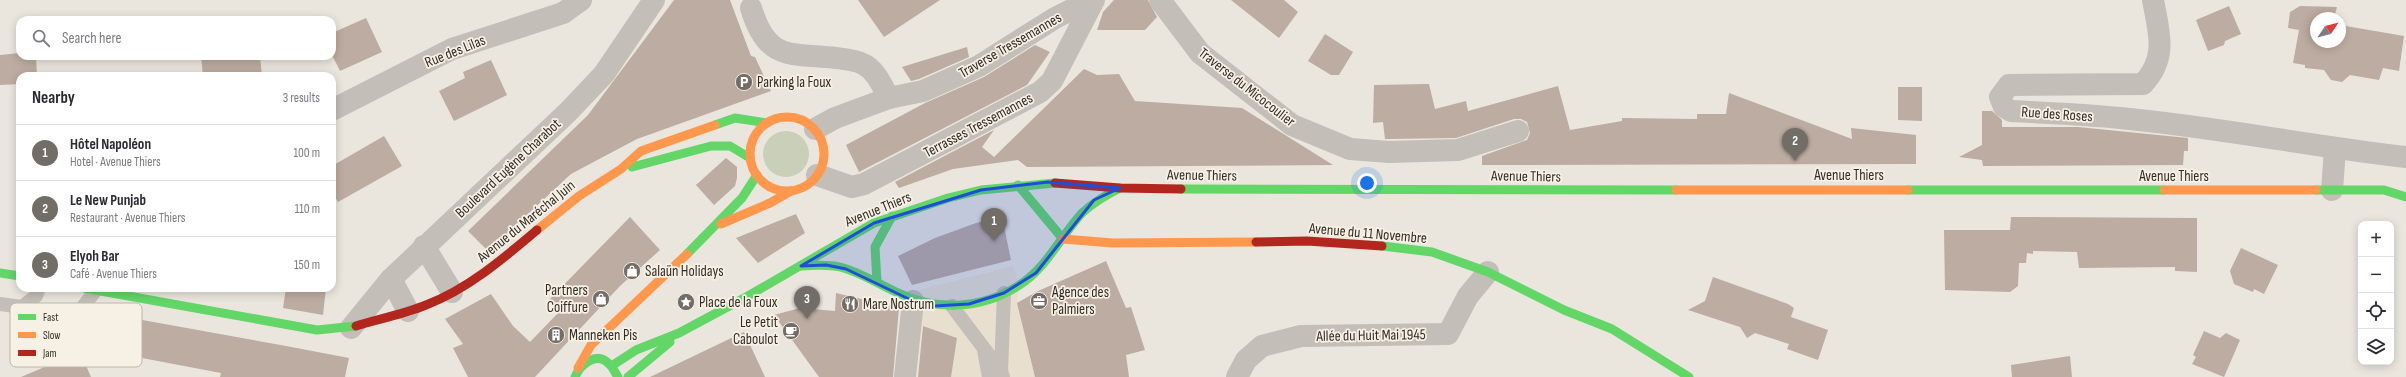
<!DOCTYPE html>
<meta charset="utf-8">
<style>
:root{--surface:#fff;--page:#f7f7f7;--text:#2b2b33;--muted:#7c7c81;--line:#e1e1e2;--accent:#736d67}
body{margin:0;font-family:"Sofia Sans Condensed",sans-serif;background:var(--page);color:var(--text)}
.controls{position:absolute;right:12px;bottom:12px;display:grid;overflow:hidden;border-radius:8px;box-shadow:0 2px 10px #0003}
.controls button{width:36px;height:36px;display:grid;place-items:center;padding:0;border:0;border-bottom:1px solid var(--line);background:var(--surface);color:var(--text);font:20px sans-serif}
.compass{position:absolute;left:2310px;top:12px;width:36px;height:36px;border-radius:50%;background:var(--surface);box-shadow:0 2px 10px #0003;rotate:55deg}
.you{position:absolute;left:1367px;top:183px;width:14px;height:14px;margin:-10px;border:3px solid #fff;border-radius:50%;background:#1a73e8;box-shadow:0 0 0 6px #1a73e833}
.badge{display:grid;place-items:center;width:26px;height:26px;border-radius:50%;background:var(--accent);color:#fff;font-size:13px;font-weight:700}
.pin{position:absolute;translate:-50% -33px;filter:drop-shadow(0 1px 2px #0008)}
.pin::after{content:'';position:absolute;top:21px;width:14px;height:12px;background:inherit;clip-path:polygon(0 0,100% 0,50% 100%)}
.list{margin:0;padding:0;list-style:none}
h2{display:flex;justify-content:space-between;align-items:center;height:52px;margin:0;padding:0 16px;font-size:17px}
h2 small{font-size:13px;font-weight:400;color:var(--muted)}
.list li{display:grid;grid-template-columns:26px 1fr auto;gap:12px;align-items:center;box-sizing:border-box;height:56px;padding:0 16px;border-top:1px solid var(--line)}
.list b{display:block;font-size:15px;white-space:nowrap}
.list p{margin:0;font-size:13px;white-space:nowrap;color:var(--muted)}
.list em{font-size:13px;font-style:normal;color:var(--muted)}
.icon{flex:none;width:22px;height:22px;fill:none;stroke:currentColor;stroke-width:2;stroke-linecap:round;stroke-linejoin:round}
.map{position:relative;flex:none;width:2406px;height:377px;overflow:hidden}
.search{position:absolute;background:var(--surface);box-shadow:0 2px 10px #0003;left:16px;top:16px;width:320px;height:44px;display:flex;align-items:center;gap:10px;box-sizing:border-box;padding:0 14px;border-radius:12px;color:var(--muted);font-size:15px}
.panel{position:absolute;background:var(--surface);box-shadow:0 2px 10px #0003;left:16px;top:72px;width:320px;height:220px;border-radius:12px}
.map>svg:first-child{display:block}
.green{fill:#c9cfb9}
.plaza{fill:#e8dfce}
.building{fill:#bdaca1}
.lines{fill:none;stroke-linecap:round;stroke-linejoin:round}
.lane{stroke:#c3beb7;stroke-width:14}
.street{stroke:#c3beb7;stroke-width:22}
.fast{stroke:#63d668;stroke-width:9}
.slow{stroke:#ff974d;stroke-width:9}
.jam{stroke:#b3261e;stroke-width:9}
.marked{fill:#1d4ed8;fill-opacity:0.2;stroke:#1d4ed8;stroke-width:3;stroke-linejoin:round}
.labels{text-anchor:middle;stroke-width:3.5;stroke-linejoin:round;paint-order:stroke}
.street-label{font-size:15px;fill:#332c27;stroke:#f7f1e5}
.poi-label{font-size:15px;fill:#332c27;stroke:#f7f1e5;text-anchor:start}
.key{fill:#f7f1e5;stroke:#bcb6ac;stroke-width:1}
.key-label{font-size:11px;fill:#332c27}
</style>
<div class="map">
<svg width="2406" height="377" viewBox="0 0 2406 377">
<rect width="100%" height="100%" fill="#eae6de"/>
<circle class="green" cx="786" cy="154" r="23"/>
<path class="plaza" d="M1013,266L1019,285L1017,300L1035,377H951L957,338L915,323V291Z"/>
<g class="building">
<path d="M674,0H730L751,56L755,57L771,91L637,139L571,174L488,251L468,231L588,115Z"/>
<path d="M858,0H940L884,37Z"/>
<path d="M1114,0H1148L1157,17L1145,30H1097L1103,12Z"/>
<path d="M1231,0H1284L1298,12L1279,38Z"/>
<path d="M2229,6L2241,34L2225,41L2224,45L2208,51L2196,20Z"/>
<path d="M2300,6L2337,7L2334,18H2316V42H2340V25L2404,36L2399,71L2383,68L2379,80L2350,75L2342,82L2331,80L2324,70L2305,68V65L2293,63L2299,30L2288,28L2290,12Z"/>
<path d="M366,18L382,52L340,71L332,55V33Z"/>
<path d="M1325,34L1353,52L1339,75H1331L1308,61Z"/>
<path d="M1035,45L1050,52L1027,85L859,172L846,145L925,103L984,77Z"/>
<path d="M967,47L969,57L919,79L911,81L902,67Z"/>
<path d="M20,53V56H36L37,76H20V84L0,85V55Z"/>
<path d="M201,56H260L262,76H203Z"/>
<path d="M491,60L507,95L454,121L439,91L465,78L463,72Z"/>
<path d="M1084,69L1097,75L1119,74L1135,101L1242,108L1333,165L1027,167L1018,160L953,169L899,188L895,182L994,130L982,147L994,157Z"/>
<path d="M1429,84L1435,109L1466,101L1468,111L1558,86L1570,130L1622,121V118L1697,119V114H1726L1729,93L1852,139L1851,128L1916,135V164L1482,165V156L1527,140L1530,133L1527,122L1521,119H1514L1456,138L1389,139H1385L1383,122L1373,123L1374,85Z"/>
<path d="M1898,87H1922V121L1898,120Z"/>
<path d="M1982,111H1992L2002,120V127H2078L2188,138V151H2184L2183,165L1983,166L1982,160L1959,157L1982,145Z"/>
<path d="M384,136L402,166L338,202L332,192V166Z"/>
<path d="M726,158L737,167V178L735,186L714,205L696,185Z"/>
<path d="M796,214L805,233L758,263L736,238Z"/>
<path d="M630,217L660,250L620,286L535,377H468L453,348L463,344L445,319L491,294L513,326L530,342L561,310L549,300Z"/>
<path d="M1002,217L1011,260L912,285L898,256L935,238L976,223Z"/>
<path d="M2011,217L2197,218V272L2175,271V267L2079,268L2077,252L2033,251V254L2027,253L2026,263H2019L2018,286L2010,292L1945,290L1944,230H2010Z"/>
<path d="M2241,248L2278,265L2264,294L2254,289L2253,292L2234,284L2230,271Z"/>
<path d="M1106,261L1126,308L1131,307L1145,350L1126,355L1129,377H1035L1017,303L1038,291Z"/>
<path d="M1713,277L1788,304L1794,308L1791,317L1828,330L1818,360L1787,349L1789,344L1755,333L1747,338L1740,327L1688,310L1705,301Z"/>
<path d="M286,288H326L323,315L283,308Z"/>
<path d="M836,293L899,308L893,377H819L774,315L800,308L835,311Z"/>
<path d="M109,314L286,346L349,358L345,377H220L221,373L105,351Z"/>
<path d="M923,326L957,338L951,377H918Z"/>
<path d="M2204,331L2220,338L2226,333L2240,340L2224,377L2192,364L2196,357L2193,355Z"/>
<path d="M744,332L765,377H650L723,342Z"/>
<path d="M80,352L91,377H21Z"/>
<path d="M2070,356L2072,377H2012L2011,365Z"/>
</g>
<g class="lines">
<g class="lane">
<path d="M0,304L22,307L36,296L39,288"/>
<path d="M952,306L1001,371"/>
<path d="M39,337L71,322L96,290"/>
<path d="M984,350L989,377"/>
<path d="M1003,377L1001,371L1004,293"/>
</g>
<g class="street">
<path d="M1160,0L1200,53L1292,125L1350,149L1389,152L1458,150L1518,131"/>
<path d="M2153,0C2159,33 2168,57 2143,84L2009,85L2000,97L2004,107L2011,111C2047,113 2084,114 2120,118C2216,127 2310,146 2406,157"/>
<path d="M751,8C767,61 789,53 836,58C844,59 856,60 863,64C876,70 882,86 889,98"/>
<path d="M332,110L452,49L563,13L581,0"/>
<path d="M815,129L835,118L889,98L923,91L979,66L1055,18L1091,0"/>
<path d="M817,175L852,187L864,184L1040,92L1052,81L1094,0"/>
<path d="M2332,190L2335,149"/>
<path d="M424,246L452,292"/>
<path d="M391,279L408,311"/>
<path d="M351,328L391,279L568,112L604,74L654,0"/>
<path d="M905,377L913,301"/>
<path d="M1237,377L1246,360L1262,346L1301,336L1448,334L1468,296L1488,272"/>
</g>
<g class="fast">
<path d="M715,125L735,118L767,123"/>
<path d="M632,167L711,146H730L750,158"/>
<path d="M1018,185L1063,239"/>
<path d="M1181,189L1676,190"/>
<path d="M1908,190H2164"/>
<path d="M2316,190H2384L2406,197"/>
<path d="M1382,246L1432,252L1488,272L1564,310L1612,329L1689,377"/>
<path d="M687,254L742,198L757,175"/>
<path d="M801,266C814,265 828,264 840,267C860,272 878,284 896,292C936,311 980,310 1018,286C1047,268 1060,237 1082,213C1094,202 1106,195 1120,188"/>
<path d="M0,273L20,276"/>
<path d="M877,282L875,247L892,216"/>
<path d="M84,288L317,330L356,326"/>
<path d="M613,365L636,350L679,333L748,296L874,223L948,198L981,190L1055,183"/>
<path d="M575,377C580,365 597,350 609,364C613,367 615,373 618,377"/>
<path d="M628,377L670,342"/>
</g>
<g class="slow">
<circle cx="787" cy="154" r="37"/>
<path d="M1676,190H1908"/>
<path d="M2164,190H2316"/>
<path d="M721,224L770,203L791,191"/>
<path d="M537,230L579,196L621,169L641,151L715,125"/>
<path d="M1063,239L1113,243L1256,242"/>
<path d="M578,368L591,345L687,254"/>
</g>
<g class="jam">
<path d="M1055,183L1120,188L1181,189"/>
<path d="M1256,242L1307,241L1382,246"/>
<path d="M356,326C379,319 404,314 426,305C468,289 504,258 537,230"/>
</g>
</g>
<path class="marked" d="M1048,182L1120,188L1094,200L1036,273L1004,293L969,304L935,306L913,301L846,269L826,265L801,266L874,223L981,190Z"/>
<defs>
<symbol id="parking-disc" viewBox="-11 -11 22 22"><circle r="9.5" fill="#736d67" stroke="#f7f1e5"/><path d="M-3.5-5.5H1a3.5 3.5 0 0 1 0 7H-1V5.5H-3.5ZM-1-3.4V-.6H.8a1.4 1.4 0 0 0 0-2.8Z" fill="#fff"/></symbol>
<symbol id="shop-disc" viewBox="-11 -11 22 22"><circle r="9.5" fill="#736d67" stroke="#f7f1e5"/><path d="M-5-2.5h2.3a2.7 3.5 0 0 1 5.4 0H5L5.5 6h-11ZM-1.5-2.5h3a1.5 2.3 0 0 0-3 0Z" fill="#fff"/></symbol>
<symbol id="office-disc" viewBox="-11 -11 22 22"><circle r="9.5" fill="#736d67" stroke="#f7f1e5"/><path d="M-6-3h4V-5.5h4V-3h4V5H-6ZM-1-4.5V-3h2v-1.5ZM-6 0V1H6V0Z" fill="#fff"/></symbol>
<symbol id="sight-disc" viewBox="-11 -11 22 22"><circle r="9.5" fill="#736d67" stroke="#f7f1e5"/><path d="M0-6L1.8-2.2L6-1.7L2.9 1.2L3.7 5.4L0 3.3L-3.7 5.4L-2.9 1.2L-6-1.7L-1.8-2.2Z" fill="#fff"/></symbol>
<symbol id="restaurant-disc" viewBox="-11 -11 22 22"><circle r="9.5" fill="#736d67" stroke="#f7f1e5"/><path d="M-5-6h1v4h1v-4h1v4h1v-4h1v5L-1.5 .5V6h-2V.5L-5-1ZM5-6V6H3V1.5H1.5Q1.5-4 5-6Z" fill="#fff"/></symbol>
<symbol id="cafe-disc" viewBox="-11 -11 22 22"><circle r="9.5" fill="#736d67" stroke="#f7f1e5"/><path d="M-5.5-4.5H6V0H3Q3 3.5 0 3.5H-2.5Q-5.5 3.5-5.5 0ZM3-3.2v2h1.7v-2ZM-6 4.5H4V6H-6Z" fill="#fff"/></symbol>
<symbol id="building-disc" viewBox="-11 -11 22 22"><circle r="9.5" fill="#736d67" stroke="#f7f1e5"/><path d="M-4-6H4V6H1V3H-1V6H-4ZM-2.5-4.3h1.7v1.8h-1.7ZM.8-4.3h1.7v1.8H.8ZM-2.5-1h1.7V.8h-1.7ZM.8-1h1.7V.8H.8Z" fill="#fff"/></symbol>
</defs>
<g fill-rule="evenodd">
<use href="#parking-disc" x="734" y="72" width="20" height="20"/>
<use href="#shop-disc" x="622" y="261" width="20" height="20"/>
<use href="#shop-disc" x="591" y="289" width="20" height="20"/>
<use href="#office-disc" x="1029" y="291" width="20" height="20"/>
<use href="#sight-disc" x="676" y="292" width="20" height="20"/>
<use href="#restaurant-disc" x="840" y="294" width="20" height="20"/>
<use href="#cafe-disc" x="781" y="321" width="20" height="20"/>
<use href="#building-disc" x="546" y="325" width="20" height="20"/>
</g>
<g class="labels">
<g class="street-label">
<text transform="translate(1010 45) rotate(-30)" y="5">Traverse Tressemannes</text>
<text transform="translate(455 51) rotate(-22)" y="5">Rue des Lilas</text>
<text transform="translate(1247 87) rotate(38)" y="5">Traverse du Micocoulier</text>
<text transform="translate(2057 114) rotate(4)" y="5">Rue des Roses</text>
<text transform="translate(978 125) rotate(-28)" y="5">Terrasses Tressemannes</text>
<text transform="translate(508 168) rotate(-43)" y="5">Boulevard Eugène Charabot</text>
<text transform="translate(1202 175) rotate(1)" y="5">Avenue Thiers</text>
<text x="1849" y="180">Avenue Thiers</text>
<text transform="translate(1526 176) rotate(1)" y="5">Avenue Thiers</text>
<text x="2174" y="181">Avenue Thiers</text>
<text transform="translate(878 209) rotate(-22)" y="5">Avenue Thiers</text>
<text transform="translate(526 221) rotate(-39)" y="5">Avenue du Maréchal Juin</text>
<text transform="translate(1368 233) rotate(5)" y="5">Avenue du 11 Novembre</text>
<text transform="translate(1371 335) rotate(-1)" y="5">Allée du Huit Mai 1945</text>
</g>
<g class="poi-label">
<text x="757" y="87">Parking la Foux</text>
<text x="645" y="276">Salaün Holidays</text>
<text x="588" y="295" text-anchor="end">Partners<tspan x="588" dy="17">Coiffure</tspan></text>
<text x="1052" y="297">Agence des<tspan x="1052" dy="17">Palmiers</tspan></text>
<text x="699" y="307">Place de la Foux</text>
<text x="863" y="309">Mare Nostrum</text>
<text x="778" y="327" text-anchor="end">Le Petit<tspan x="778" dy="17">Caboulot</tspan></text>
<text x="569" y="340">Manneken Pis</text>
</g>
</g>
<rect x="10" y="303" width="132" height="64" rx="6" class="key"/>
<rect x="18" y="314" width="18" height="6" fill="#63d668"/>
<rect x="18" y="332" width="18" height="6" fill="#ff974d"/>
<rect x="18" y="350" width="18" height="6" fill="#b3261e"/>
<g class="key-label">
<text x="43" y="321">Fast</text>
<text x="43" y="339">Slow</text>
<text x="43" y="357">Jam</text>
</g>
</svg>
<div class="controls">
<button>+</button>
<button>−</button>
<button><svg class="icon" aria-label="locate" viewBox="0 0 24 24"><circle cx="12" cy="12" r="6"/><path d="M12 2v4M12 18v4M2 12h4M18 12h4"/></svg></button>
<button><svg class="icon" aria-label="layers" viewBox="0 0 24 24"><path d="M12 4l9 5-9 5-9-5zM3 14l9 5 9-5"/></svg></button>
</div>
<svg class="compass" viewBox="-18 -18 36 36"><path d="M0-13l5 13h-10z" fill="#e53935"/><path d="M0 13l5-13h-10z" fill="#7c7c81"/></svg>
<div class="you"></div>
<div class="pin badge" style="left:994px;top:241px">1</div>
<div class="pin badge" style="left:1795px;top:161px">2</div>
<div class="pin badge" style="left:807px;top:319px">3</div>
<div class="search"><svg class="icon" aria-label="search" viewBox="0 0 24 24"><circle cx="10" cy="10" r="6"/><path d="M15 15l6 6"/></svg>Search here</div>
<section class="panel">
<h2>Nearby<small>3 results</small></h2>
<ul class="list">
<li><span class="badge">1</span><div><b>Hôtel Napoléon</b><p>Hotel · Avenue Thiers</p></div><em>100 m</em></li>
<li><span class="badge">2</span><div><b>Le New Punjab</b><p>Restaurant · Avenue Thiers</p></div><em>110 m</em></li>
<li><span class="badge">3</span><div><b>Elyoh Bar</b><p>Café · Avenue Thiers</p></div><em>150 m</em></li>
</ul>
</section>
</div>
